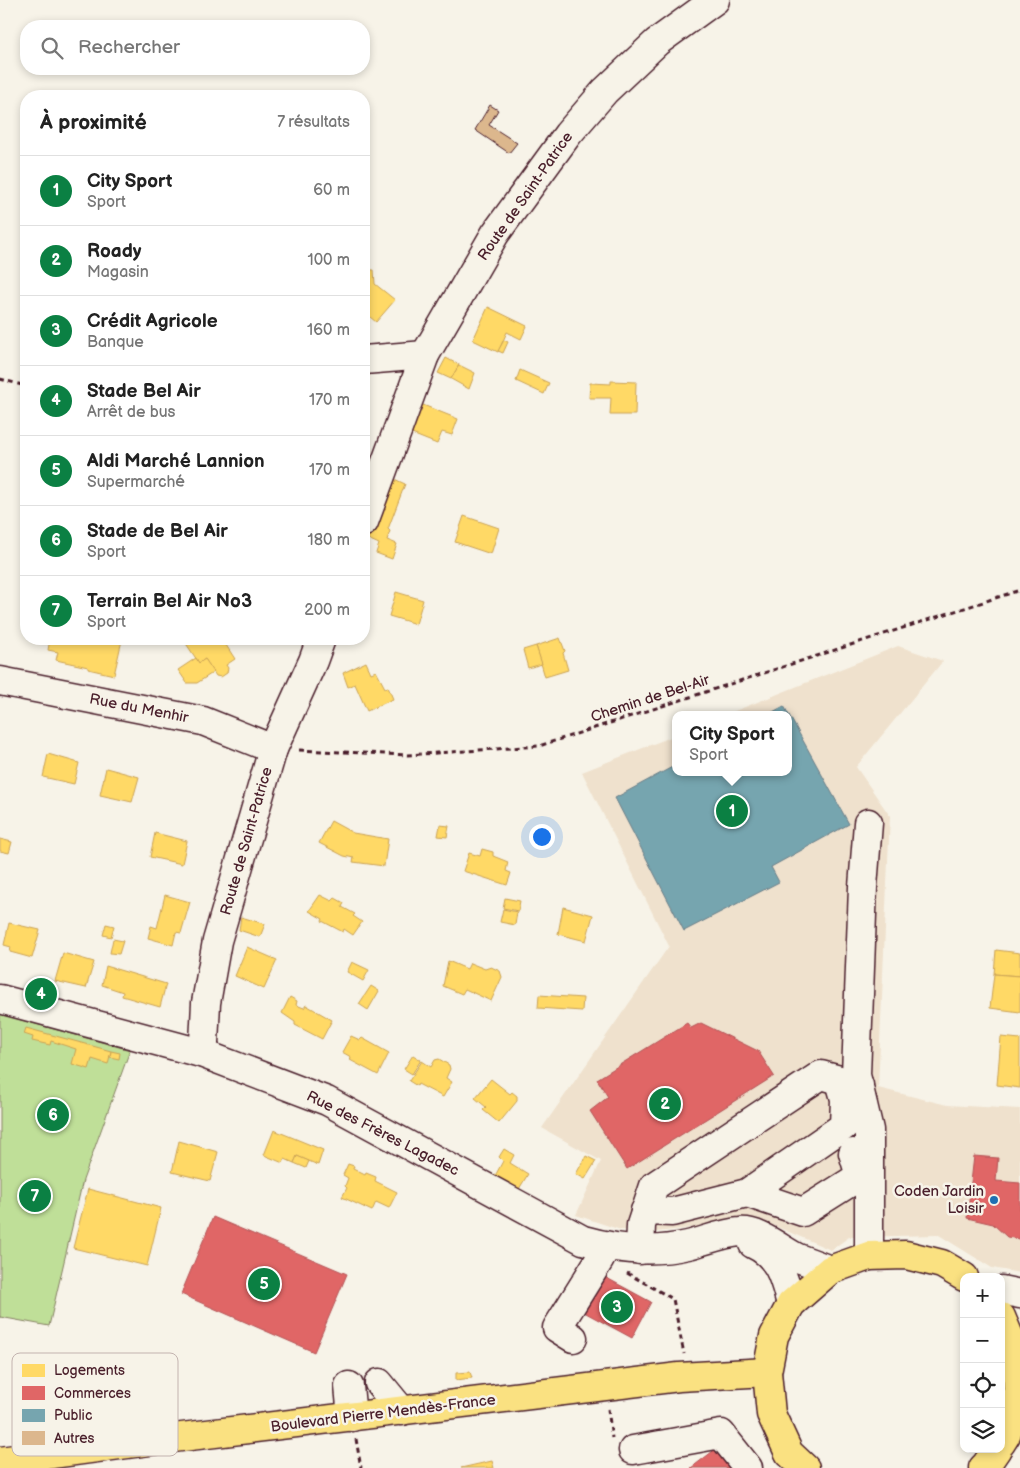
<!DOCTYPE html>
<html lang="fr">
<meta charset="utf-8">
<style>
:root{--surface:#fff;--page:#f6f6f6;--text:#222;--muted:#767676;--line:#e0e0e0;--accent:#0b8043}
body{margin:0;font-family:"Balsamiq Sans",sans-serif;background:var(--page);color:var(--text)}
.controls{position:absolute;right:15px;bottom:15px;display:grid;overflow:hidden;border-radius:10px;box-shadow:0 2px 8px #0003}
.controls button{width:45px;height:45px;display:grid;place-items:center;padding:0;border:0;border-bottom:1px solid var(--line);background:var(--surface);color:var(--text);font:25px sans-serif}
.you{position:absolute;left:541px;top:836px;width:18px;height:18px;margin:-12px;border:4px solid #fff;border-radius:50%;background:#1a73e8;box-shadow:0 0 0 8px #1a73e833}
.badge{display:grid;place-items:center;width:32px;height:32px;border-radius:50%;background:var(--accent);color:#fff;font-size:16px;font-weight:700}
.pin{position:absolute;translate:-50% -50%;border:2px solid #fff;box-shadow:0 1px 5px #0006}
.popup{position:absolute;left:672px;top:711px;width:120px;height:65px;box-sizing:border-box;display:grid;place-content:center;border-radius:10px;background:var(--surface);filter:drop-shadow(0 1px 4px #0005);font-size:16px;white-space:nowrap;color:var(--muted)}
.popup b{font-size:19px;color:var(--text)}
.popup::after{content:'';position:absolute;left:50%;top:100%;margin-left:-10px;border:10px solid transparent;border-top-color:var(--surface)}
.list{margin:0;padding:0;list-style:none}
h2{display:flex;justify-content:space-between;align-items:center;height:65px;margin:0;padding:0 20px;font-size:21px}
h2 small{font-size:16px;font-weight:400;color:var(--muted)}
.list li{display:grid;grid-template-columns:32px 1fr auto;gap:15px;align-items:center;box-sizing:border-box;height:70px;padding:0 20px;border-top:1px solid var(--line)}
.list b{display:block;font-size:19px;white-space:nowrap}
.list p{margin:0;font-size:16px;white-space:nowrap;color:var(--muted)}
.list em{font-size:16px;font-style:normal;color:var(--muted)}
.icon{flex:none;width:28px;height:28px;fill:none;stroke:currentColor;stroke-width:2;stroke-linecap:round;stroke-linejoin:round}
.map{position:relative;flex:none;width:1020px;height:1468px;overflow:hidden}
.search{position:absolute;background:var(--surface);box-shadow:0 2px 8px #0003;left:20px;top:20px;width:350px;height:55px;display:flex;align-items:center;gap:12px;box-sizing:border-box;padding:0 18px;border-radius:20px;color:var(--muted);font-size:19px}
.panel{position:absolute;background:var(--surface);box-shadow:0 2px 8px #0003;left:20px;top:90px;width:350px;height:555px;border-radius:20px}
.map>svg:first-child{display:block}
.built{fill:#efe1cd}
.green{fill:#bfdf98;stroke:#847f62}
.homes{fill:#ffd966;stroke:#c9a154}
.shops{fill:#e06666;stroke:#b35154}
.public{fill:#76a5af;stroke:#697d87}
.building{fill:#dcb78d;stroke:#4a1f2b}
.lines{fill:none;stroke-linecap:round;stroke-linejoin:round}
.minor-casing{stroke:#4a1f2b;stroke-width:31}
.major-casing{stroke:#4a1f2b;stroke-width:31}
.path{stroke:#4a1f2b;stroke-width:3;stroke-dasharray:5 4;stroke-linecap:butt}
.minor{stroke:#f7f3e8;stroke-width:28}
.major{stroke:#fae181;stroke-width:28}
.poi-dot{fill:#1f6fb2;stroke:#f7f3e8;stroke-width:2}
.labels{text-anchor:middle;stroke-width:5;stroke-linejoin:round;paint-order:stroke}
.street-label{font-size:15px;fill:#4a1f2b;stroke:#f7f3e8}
.poi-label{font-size:15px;fill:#4a1f2b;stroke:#f7f3e8;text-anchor:end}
.key{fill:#f7f3e8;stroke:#c3b3af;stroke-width:1}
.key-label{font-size:14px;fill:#4a1f2b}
</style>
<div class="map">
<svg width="1020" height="1468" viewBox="0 0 1020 1468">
<rect width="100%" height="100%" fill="#f7f3e8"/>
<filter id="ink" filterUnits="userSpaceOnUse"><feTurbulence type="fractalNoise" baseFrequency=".02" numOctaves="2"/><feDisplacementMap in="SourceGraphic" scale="10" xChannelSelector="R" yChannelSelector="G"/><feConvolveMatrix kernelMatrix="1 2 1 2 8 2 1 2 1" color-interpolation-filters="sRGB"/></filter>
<g filter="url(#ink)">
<path class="built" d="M898,646L943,661L856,767L890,816L878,1088L947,1105L1020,1109V1273L992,1268L939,1235L849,1237L831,1250L761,1220L656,1232L621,1230L576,1215L601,1161L542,1128L669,946L582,772L676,735V772H788V715H725Z"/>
<path class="green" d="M0,1014L130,1050L83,1180L49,1326L0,1317Z"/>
<g class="homes">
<path d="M364,270H374L375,284L395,300L376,322L364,312Z"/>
<path d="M488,307L527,326L521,339L507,332L498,352L473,340Z"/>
<path d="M504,340L508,342L503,353L498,351Z"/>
<path d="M446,358L459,365L451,379L438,373Z"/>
<path d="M459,365L475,373L469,389L451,379Z"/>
<path d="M520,370L549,383L544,394L516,381Z"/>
<path d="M611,381L636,382L635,415H610L611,398H589L590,383L611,384Z"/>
<path d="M418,403L458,419L452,435L442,432L437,444L407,432Z"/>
<path d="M390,477L405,484L388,529L390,531L387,540L397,544L392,559L376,553L379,544L368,539Z"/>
<path d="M464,516L499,528L491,554L455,542Z"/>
<path d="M396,592L423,600L416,624L389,616Z"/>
<path d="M560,638L565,651L563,653L568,670L545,677L536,646Z"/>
<path d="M50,639H114L122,640L114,675L88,669V667L56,660L58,652L48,650Z"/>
<path d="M183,639H228L230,642L226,645L235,659L226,665L228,668L227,673L221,677L216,676L205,659L199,663Z"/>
<path d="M536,646L542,664L528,668L523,650Z"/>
<path d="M196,658L199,663L205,659L214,672L197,683H187L178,670Z"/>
<path d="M366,662L371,673L376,671L385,688L388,687L393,699L367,711L355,684L348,687L343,673Z"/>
<path d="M48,754L79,763L74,784L43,777Z"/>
<path d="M106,768L139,777L132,802L100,795Z"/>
<path d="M331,821L353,833L388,839L384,866L353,862L354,858L344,856L319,843Z"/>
<path d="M440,825L449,826L447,837L438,836Z"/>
<path d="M155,833L187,841L182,864L150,857Z"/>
<path d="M0,839L12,842L9,853L0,851Z"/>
<path d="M482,849L493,852V856L508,862L506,871L511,873L507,885L463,871L469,853L480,856Z"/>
<path d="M165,895L190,902L181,933L176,932L173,945L148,938L151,926L157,928Z"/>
<path d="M320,895L332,901L335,898L344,903L342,907L355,914L353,916L362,922L353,935L344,929L343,932L322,921L323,919L309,911Z"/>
<path d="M505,898L520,901L518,911L503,908Z"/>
<path d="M563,907L593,915L586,941L558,934Z"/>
<path d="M503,909L517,912L515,925L500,922Z"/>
<path d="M241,917L265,924L260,937L239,930Z"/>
<path d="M9,923L40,930L32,958L10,952L11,947L4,945Z"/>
<path d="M106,924L114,926L111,937L103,935Z"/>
<path d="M113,939L123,941L119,954L110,953Z"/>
<path d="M247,947L277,960L264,989L235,976Z"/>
<path d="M996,950L1020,953V976L994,974Z"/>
<path d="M63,953L94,962L86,988L55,981Z"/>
<path d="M448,961L467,969L470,963L485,969L491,967L500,971L502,977L491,1001L465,989L462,994L443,986Z"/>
<path d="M352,962L369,970L363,981L347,972Z"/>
<path d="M106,966L166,984L160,1007L122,996L123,992L102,985Z"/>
<path d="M994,974L1020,976V1012L990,1008Z"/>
<path d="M371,986L379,991L368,1010L359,1004Z"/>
<path d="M539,995L583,998L582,1011L538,1008Z"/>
<path d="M290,997L297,1001L296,1005L304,1008L306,1005L332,1020L322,1039L295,1025V1022L282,1013Z"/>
<path d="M26,1028L111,1051L108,1064L92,1059L89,1069L72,1064L76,1049L51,1041L50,1045L32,1041L33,1037L24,1034Z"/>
<path d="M351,1036L360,1040L362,1038L389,1053L378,1075L350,1060L351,1057L342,1052Z"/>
<path d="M1001,1037L1020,1039V1088L997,1085Z"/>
<path d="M111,1051L120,1053L119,1059L110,1057Z"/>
<path d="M413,1055L421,1060L412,1074L404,1069Z"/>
<path d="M439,1059L449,1065L450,1069L446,1078L452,1082L443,1097L418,1084L417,1086L409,1081L422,1061L431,1067L435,1060Z"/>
<path d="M491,1079L510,1094L512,1092L517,1096V1101L499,1123L483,1110L486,1107L475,1098Z"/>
<path d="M274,1130L323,1150L318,1165L297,1156L294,1163L285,1159L283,1163L264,1155Z"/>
<path d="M179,1141L218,1152L210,1181L172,1172Z"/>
<path d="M504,1149L514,1155L510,1163L528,1174L519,1189L495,1176L503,1161L499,1157Z"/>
<path d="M297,1156L309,1161L306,1168L294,1163Z"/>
<path d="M586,1156L596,1161L585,1179L576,1174Z"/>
<path d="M348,1164L354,1166L353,1169L365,1175L366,1173L376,1177L375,1181L397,1192L389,1208L376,1202L372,1211L342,1197L347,1188L345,1186L348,1178L343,1175Z"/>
<path d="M88,1189L161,1208L147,1266L73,1248Z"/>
<path d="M470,1372L472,1378L456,1380V1373Z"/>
<path d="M100,1402L101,1406L125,1403L126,1421L71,1428L70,1410L92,1407V1403Z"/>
<path d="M126,1414H134L132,1420L126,1421Z"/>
<path d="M492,1461L494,1468H461Z"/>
</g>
<g class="shops">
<path d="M687,1023L691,1028L701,1023L758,1051L774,1076L627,1169L590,1111L608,1097L597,1079Z"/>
<path d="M974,1156L998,1158L996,1181L1020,1183V1239L1007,1237L993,1224L967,1218Z"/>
<path d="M213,1217L347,1274L314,1352L181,1294Z"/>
<path d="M603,1276L651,1302L632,1338L584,1312Z"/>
<path d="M721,1445L739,1468H691Z"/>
</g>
<path class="public" d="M784,706L849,824L771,867L779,882L684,931L615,798L676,765V772H788V715H767Z"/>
<path class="building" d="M490,105L498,110L489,125L517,143L509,153L475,130Z"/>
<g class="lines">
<defs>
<g id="minor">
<path d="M364,360L425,355"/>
<path d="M364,522L425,355L495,234L568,134L605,91L657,42L715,0"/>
<path d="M0,681L203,721L273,749"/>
<path d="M868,823L863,887L856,1075L869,1130V1256"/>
<path d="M0,999L201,1053L327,1101L583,1240C618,1250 653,1253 688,1245C705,1241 723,1233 740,1232C759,1230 781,1250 798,1258C809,1262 820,1266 830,1270"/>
<path d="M201,1053L204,1043L206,1003L217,941L273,749L313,661L321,639"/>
<path d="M747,1193L803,1212L860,1176L853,1153"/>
<path d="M645,1211L672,1212L747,1193L844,1126L845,1099L840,1081"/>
<path d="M753,1244C780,1256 784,1279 791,1304"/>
<path d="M640,1250L641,1225L654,1186L821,1075L859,1085"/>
<path d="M1001,1290L1020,1294"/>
<path d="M573,1338L557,1328L600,1259L606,1246"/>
<path d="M379,1383L402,1411"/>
<path d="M349,1386L352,1417"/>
<path d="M633,1450L721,1434L748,1468"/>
</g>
<g id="major">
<path d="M1001,1317L1016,1353L1018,1395L1006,1435L1001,1443"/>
<path d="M0,1461L165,1439L605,1386L679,1377L767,1372"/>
<path d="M805,1468L789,1453L771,1414L767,1372L774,1336L791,1304L830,1270L869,1256L906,1255L942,1264L964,1277"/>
<path d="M983,1468L986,1465L997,1449"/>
</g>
</defs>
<use href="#minor" class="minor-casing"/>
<use href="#major" class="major-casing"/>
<g class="path">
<path d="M0,379L26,386"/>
<path d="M299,750L407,755L539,746L1020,590"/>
<path d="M627,1273L673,1299L684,1354"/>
<path d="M608,1409L612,1438"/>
<path d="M356,1439L361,1468"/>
</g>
<use href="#minor" class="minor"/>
<use href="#major" class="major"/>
</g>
</g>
<circle class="poi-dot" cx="994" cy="1200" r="5"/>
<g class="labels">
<g class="street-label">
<text transform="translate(525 196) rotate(-55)" y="5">Route de Saint-Patrice</text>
<text transform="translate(650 698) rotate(-18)" y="5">Chemin de Bel-Air</text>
<text transform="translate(139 708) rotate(11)" y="5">Rue du Menhir</text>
<text transform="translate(246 841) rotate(-74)" y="5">Route de Saint-Patrice</text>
<text transform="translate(383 1133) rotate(27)" y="5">Rue des Frères Lagadec</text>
<text transform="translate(383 1413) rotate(-7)" y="5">Boulevard Pierre Mendès-France</text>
</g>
<g class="poi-label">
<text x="984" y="1196">Coden Jardin<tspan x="984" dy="17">Loisir</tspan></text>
</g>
</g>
<rect x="12" y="1353" width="166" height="103" rx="8" class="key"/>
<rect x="22" y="1364" width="23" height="13" fill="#ffd966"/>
<rect x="22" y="1386" width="23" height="14" fill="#e06666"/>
<rect x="22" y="1409" width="23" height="13" fill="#76a5af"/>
<rect x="22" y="1431" width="23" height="14" fill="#dcb78d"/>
<g class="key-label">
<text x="54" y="1375">Logements</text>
<text x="54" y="1398">Commerces</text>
<text x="54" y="1420">Public</text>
<text x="54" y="1443">Autres</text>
</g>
</svg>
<div class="controls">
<button>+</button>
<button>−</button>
<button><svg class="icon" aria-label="locate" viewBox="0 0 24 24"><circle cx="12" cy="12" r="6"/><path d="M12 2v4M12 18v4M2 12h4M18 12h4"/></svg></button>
<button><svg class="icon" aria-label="layers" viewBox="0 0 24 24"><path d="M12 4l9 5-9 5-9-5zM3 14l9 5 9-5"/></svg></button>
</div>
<div class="you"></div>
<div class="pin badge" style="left:732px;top:811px">1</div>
<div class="popup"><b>City Sport</b>Sport</div>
<div class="pin badge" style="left:665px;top:1104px">2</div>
<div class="pin badge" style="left:617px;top:1307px">3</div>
<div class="pin badge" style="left:41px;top:994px">4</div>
<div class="pin badge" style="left:264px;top:1284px">5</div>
<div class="pin badge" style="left:53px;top:1115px">6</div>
<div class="pin badge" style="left:35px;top:1196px">7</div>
<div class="search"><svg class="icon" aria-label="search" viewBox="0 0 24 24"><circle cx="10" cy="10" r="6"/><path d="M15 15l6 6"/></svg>Rechercher</div>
<section class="panel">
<h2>À proximité<small>7 résultats</small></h2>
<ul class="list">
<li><span class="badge">1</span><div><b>City Sport</b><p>Sport</p></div><em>60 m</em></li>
<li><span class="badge">2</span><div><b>Roady</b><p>Magasin</p></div><em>100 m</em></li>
<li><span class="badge">3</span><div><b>Crédit Agricole</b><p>Banque</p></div><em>160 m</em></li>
<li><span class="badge">4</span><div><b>Stade Bel Air</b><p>Arrêt de bus</p></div><em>170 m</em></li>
<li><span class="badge">5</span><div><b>Aldi Marché Lannion</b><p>Supermarché</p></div><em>170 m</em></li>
<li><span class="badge">6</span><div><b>Stade de Bel Air</b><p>Sport</p></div><em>180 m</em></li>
<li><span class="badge">7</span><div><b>Terrain Bel Air No3</b><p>Sport</p></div><em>200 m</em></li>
</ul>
</section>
</div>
